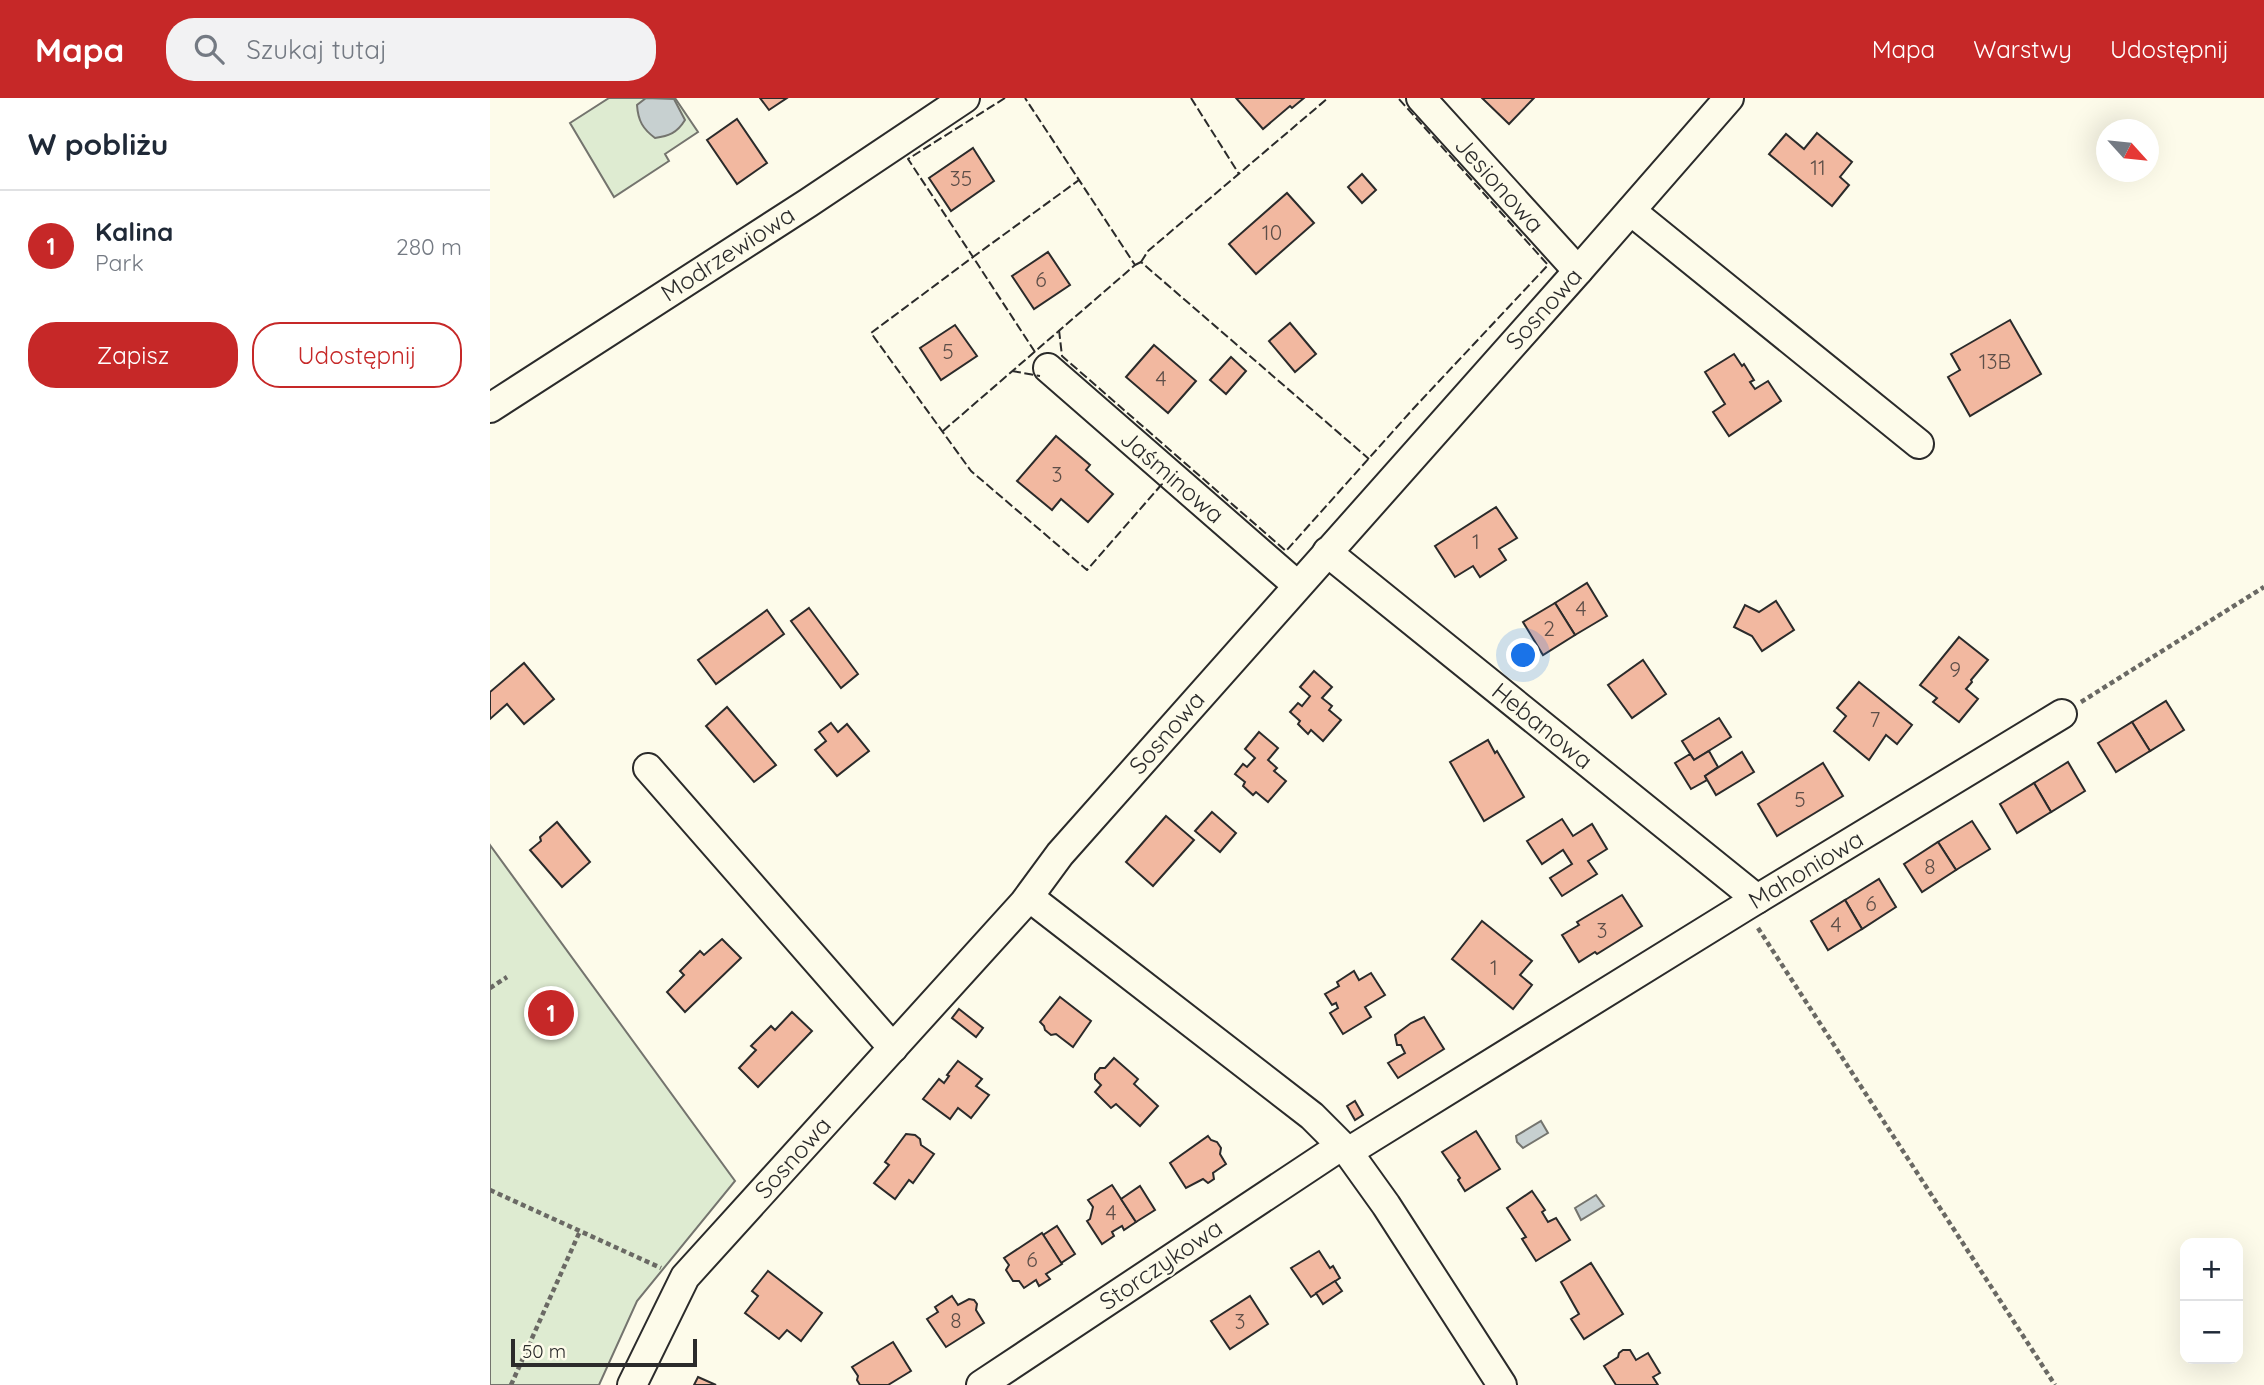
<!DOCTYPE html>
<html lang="pl">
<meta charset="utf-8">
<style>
:root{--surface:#fff;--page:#f2f2f3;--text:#1f2937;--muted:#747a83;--line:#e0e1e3;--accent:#c62828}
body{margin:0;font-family:Quicksand,sans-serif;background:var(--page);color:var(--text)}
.controls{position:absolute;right:21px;bottom:21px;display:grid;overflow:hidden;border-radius:14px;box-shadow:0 7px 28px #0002}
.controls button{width:63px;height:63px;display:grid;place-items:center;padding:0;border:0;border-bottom:2px solid var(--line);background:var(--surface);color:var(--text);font:35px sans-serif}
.compass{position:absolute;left:1606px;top:21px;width:63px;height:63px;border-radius:50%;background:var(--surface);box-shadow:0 7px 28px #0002;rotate:117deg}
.scale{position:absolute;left:21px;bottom:18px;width:186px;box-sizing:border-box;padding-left:7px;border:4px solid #2b2b2b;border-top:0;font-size:19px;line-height:24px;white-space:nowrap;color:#2b2b2b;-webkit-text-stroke:5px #fdfbea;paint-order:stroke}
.you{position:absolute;left:1034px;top:558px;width:24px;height:24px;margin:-18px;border:5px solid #fff;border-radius:50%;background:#1a73e8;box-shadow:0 0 0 10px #1a73e833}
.badge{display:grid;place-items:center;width:46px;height:46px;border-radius:50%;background:var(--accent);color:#fff;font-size:23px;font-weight:700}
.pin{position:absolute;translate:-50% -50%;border:4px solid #fff;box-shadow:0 2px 7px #0006}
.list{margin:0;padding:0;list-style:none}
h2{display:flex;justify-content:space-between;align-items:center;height:91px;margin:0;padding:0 28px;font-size:30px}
h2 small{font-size:23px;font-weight:400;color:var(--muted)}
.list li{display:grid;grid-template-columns:46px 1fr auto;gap:21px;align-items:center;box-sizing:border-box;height:112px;padding:0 28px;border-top:2px solid var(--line)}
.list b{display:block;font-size:26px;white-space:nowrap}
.list p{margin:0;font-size:23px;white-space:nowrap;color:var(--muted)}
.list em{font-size:23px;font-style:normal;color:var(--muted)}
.actions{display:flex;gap:14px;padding:21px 28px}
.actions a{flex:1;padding:16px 0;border:2px solid var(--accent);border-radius:28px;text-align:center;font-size:24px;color:var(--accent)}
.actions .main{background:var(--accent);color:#fff}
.icon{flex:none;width:38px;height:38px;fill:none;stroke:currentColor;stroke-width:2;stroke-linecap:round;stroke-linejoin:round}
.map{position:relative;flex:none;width:1774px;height:1287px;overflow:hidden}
header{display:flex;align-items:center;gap:42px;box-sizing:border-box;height:98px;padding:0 35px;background:var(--accent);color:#fff}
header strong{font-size:33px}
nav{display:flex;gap:38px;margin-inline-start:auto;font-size:24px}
.search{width:490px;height:63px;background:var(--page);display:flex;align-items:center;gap:18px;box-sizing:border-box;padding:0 24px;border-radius:28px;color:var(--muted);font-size:26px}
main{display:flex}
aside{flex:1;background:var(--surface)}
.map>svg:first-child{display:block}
.green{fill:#deebd1;stroke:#74746e;stroke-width:2}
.water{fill:#c7d0d0;stroke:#74746e;stroke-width:2}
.building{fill:#f2b8a0;stroke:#2b2b2b;stroke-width:2}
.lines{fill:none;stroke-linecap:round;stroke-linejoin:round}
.minor-casing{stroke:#2b2b2b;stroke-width:32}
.path{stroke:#6a6964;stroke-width:4.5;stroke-dasharray:5 3.5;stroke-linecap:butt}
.minor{stroke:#fdfbea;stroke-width:28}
.fence{stroke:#2b2b2b;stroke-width:2;stroke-dasharray:9 3.5;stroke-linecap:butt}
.labels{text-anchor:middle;stroke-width:5;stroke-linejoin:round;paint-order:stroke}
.number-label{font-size:21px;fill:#5d4e48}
.street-label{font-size:24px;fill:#2b2b2b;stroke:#fdfbea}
</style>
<header>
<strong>Mapa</strong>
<div class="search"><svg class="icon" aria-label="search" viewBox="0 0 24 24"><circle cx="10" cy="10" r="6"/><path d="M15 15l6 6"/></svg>Szukaj tutaj</div>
<nav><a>Mapa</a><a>Warstwy</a><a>Udostępnij</a></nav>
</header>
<main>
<aside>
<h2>W pobliżu<small></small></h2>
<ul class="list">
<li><span class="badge">1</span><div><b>Kalina</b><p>Park</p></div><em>280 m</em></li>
</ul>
<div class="actions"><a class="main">Zapisz</a><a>Udostępnij</a></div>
</aside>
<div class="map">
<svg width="1774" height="1287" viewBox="0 0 1774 1287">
<rect width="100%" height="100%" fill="#fdfbea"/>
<g class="green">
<path d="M119,0H185L208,34L175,56L179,63L124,99L80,25Z"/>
<path d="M0,747L245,1083L147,1203L109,1287H0Z"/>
</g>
<g class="water">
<path d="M156,0L184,1L195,22C187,35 179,38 165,40C153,31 148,23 147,7Z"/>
<path d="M1051,1023L1058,1035L1033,1050L1027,1044L1026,1038Z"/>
<path d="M1106,1097L1114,1108L1091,1122L1085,1110Z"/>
</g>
<g class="building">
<path d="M270,0H297L279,12Z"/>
<path d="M746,0H814L802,10L800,8L773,31Z"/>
<path d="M992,0H1044L1019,26Z"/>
<path d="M247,21L277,65L247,86L217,42Z"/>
<path d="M1327,35L1362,64L1350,79L1359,87L1342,108L1279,56L1296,36L1314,51Z"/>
<path d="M483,50L504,83L461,113L439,80Z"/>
<path d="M872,76L886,92L872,105L858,89Z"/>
<path d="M797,95L824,125L766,176L739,146Z"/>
<path d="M558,154L580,187L544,211L522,178Z"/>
<path d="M1520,222L1551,276L1480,318L1458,279L1470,272L1461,256Z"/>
<path d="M800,225L826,256L805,274L779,243Z"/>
<path d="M465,227L487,258L451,282L430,250Z"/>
<path d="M664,247L706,283L678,315L636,279Z"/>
<path d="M1244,256L1252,268L1254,266L1264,282L1260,284L1265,291L1278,283L1291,303L1239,338L1223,314L1235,306L1215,274Z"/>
<path d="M741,259L756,273L736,296L720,282Z"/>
<path d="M566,338L600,367L596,372L623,396L598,424L571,401L562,412L527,383Z"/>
<path d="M1006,409L1027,440L1009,451L1016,462L990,479L983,468L965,479L945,448Z"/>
<path d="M1097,485L1117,518L1085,537L1065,505Z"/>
<path d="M1286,503L1304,532L1272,553L1262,538L1244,529L1255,507L1269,514Z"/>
<path d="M1065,505L1085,537L1053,557L1033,524Z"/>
<path d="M319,510L368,576L351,590L301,523Z"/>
<path d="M277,512L294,536L226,586L208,562Z"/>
<path d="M1469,539L1498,562L1481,582L1482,584L1476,591L1488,601L1469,624L1443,604L1447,600L1430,587Z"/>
<path d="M1153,562L1176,596L1142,620L1118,587Z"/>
<path d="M34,565L64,601L34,626L17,606L0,621V594Z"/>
<path d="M824,573L842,589L832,600L842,608L839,612L851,622L833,643L821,632L818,636L808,626L810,623L800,614L808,605L812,608L820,598L810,589Z"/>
<path d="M1369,584L1422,627L1407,646L1396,637L1379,662L1344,633L1356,618L1347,610Z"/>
<path d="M1676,603L1694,632L1660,653L1642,624Z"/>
<path d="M237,609L286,667L264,684L216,628Z"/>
<path d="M1229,620L1241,639L1204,662L1192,643Z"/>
<path d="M1642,624L1660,653L1626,674L1608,645Z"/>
<path d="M341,625L348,634L357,626L379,653L347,678L325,652L336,643L329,634Z"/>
<path d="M769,634L788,650L778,662L787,670L784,673L796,683L778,704L766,694L763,697L753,688L755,684L745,676L753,666L757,669L765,660L755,651Z"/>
<path d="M998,642L1005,655L1007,653L1034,699L994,723L960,664Z"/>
<path d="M1219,653L1228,669L1215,678L1217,682L1201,691L1185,665L1200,656L1204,662Z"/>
<path d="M1252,654L1264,674L1226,697L1215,678Z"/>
<path d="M1578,664L1595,693L1561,714L1544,685Z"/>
<path d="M1333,665L1353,698L1287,738L1268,706Z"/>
<path d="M1544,685L1561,714L1527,735L1510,706Z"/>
<path d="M722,714L746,735L730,754L705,733Z"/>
<path d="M676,718L704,742L663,788L636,764Z"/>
<path d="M1072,721L1083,738L1102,726L1117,751L1098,763L1107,776L1072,798L1060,780L1082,766L1073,752L1052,766L1037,743Z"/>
<path d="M1482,723L1500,751L1466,772L1448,744Z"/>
<path d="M67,724L100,764L72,789L40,752L51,743L50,739Z"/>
<path d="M1448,744L1466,772L1432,794L1414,766Z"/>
<path d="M1389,781L1406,809L1372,831L1355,802Z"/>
<path d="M1132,797L1152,828L1107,856L1105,854L1089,864L1072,837L1089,827L1087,824Z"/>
<path d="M1355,802L1372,831L1338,852L1321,823Z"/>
<path d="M992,823L1042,863L1030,877L1042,887L1023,911L962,861Z"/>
<path d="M232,841L251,860L195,914L177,894L194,877L190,873L210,853L214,857Z"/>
<path d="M864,873L869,882L881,875L895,897L875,909L881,919L853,936L840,915L848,910L846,905L842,907L835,896L849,888L847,884Z"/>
<path d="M570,899L601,923L583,949L566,936L561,937L555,932L554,928L550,924Z"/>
<path d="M469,911L493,930L486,939L462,920Z"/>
<path d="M302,914L322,933L268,989L249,970L266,952L261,948L281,928L285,932Z"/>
<path d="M934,919L954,951L908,980L898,965L915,955L911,947H907L905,937L921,925Z"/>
<path d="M624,960L648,981L644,986L668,1008L650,1028L626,1006L621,1010L605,994L611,987L605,981V976L610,970H615Z"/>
<path d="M468,963L492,981L486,988L499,997L481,1020L468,1010L460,1021L433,1001L449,981L454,985L459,978L457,977Z"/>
<path d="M865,1003L873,1017L865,1022L857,1008Z"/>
<path d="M986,1033L1010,1071L975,1093L968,1082L970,1080L952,1054Z"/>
<path d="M416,1036L425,1037L430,1041L431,1047L444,1056L423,1085L419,1082L405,1101L384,1085L399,1067L395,1064Z"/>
<path d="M718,1038L721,1042L727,1044L731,1050L730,1056L736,1066L723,1075L724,1081L718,1085L713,1081L696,1090L680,1065Z"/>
<path d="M622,1087L646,1124L634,1132L632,1128L622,1134L624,1138L612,1146L597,1123L600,1121L603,1109L598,1102Z"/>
<path d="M650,1088L665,1112L646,1124L631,1101Z"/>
<path d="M1042,1093L1055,1112L1052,1114L1058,1124L1066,1120L1080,1142L1046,1163L1032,1141L1036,1139L1017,1110Z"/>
<path d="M567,1128L585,1156L571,1165L553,1137Z"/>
<path d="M552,1135L572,1166L556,1176L560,1181L549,1188L546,1182L534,1190L529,1183H523L516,1172L519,1167L514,1160Z"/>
<path d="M829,1153L840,1170L843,1168L850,1180L821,1199L801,1170Z"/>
<path d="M1101,1165L1133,1216L1094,1241L1081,1221L1089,1216L1071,1184Z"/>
<path d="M278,1173L332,1215L311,1243L297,1232L289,1241L255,1215L268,1198L262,1193Z"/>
<path d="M845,1183L852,1193L833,1206L826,1195Z"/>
<path d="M462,1198L468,1207L479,1201L484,1202L487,1206L486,1212L494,1225L456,1249L437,1221L448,1214L445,1209Z"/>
<path d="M760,1198L778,1226L740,1251L721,1223Z"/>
<path d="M403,1244L421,1273L398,1287H370L367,1282L368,1278L362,1269Z"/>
<path d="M1133,1252H1140L1146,1262L1158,1255L1170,1275L1163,1279L1168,1287H1126L1114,1268L1128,1259L1129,1255Z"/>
<path d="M208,1279L226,1287H204Z"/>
</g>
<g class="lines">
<defs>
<g id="minor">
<path d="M931,0L1088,173"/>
<path d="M1141,113L1429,346"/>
<path d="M558,270L807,487"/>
<path d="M0,310L318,105L475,0"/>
<path d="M837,454L1267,801"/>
<path d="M158,670L403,950"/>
<path d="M539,799L822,1018L858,1054L896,1107L1012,1287"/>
<path d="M858,1054L1254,809L1572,616"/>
<path d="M142,1287L195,1179L534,805L570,756L1088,173L1239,0"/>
<path d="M491,1287L851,1048"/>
</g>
</defs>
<use href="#minor" class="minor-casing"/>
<g class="path">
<path d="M1591,604L1774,489"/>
<path d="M1268,830L1565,1287"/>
<path d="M0,890L17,879"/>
<path d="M0,1092L171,1170"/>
<path d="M21,1287L90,1133"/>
</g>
<use href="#minor" class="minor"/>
<g class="fence">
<path d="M515,0L418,61L483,159L381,235L481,373L597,472L672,386L670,384"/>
<path d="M701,0L749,76"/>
<path d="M651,164L658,153L838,0"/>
<path d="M645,167L651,164L879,361"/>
<path d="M569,232L572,258L796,453L923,311L1058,167L908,0"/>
<path d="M545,254L483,159L589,82"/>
<path d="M522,273L550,278"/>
<path d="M453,333L645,167L535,0"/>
</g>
</g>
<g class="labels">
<g class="number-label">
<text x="1328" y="77">11</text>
<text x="471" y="88">35</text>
<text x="782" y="142">10</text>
<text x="551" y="189">6</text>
<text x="458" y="261">5</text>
<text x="1505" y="271">13B</text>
<text x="671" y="288">4</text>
<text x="567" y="384">3</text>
<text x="986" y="451">1</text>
<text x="1091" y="518">4</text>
<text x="1059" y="538">2</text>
<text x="1465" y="579">9</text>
<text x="1385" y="629">7</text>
<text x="1310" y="709">5</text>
<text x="1440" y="776">8</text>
<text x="1381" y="813">6</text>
<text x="1346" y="834">4</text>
<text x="1112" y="840">3</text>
<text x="1004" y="877">1</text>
<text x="621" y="1122">4</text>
<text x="542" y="1169">6</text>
<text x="466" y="1230">8</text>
<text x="750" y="1231">3</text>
</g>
<g class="street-label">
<text transform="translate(1009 87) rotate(48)" y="8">Jesionowa</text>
<text transform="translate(238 156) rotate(-33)" y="8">Modrzewiowa</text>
<text transform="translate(1054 211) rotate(-48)" y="8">Sosnowa</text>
<text transform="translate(682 379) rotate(41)" y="8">Jaśminowa</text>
<text transform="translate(1052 628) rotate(39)" y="8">Hebanowa</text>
<text transform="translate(677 635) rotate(-49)" y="8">Sosnowa</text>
<text transform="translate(1316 772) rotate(-31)" y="8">Mahoniowa</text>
<text transform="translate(303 1060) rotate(-48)" y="8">Sosnowa</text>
<text transform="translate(671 1167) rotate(-34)" y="8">Storczykowa</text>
</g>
</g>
</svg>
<div class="controls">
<button>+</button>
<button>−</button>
</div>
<svg class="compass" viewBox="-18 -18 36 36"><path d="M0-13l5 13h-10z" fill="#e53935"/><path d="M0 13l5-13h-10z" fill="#747a83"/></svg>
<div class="scale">50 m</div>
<div class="you"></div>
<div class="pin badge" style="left:61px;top:915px">1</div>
</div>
</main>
